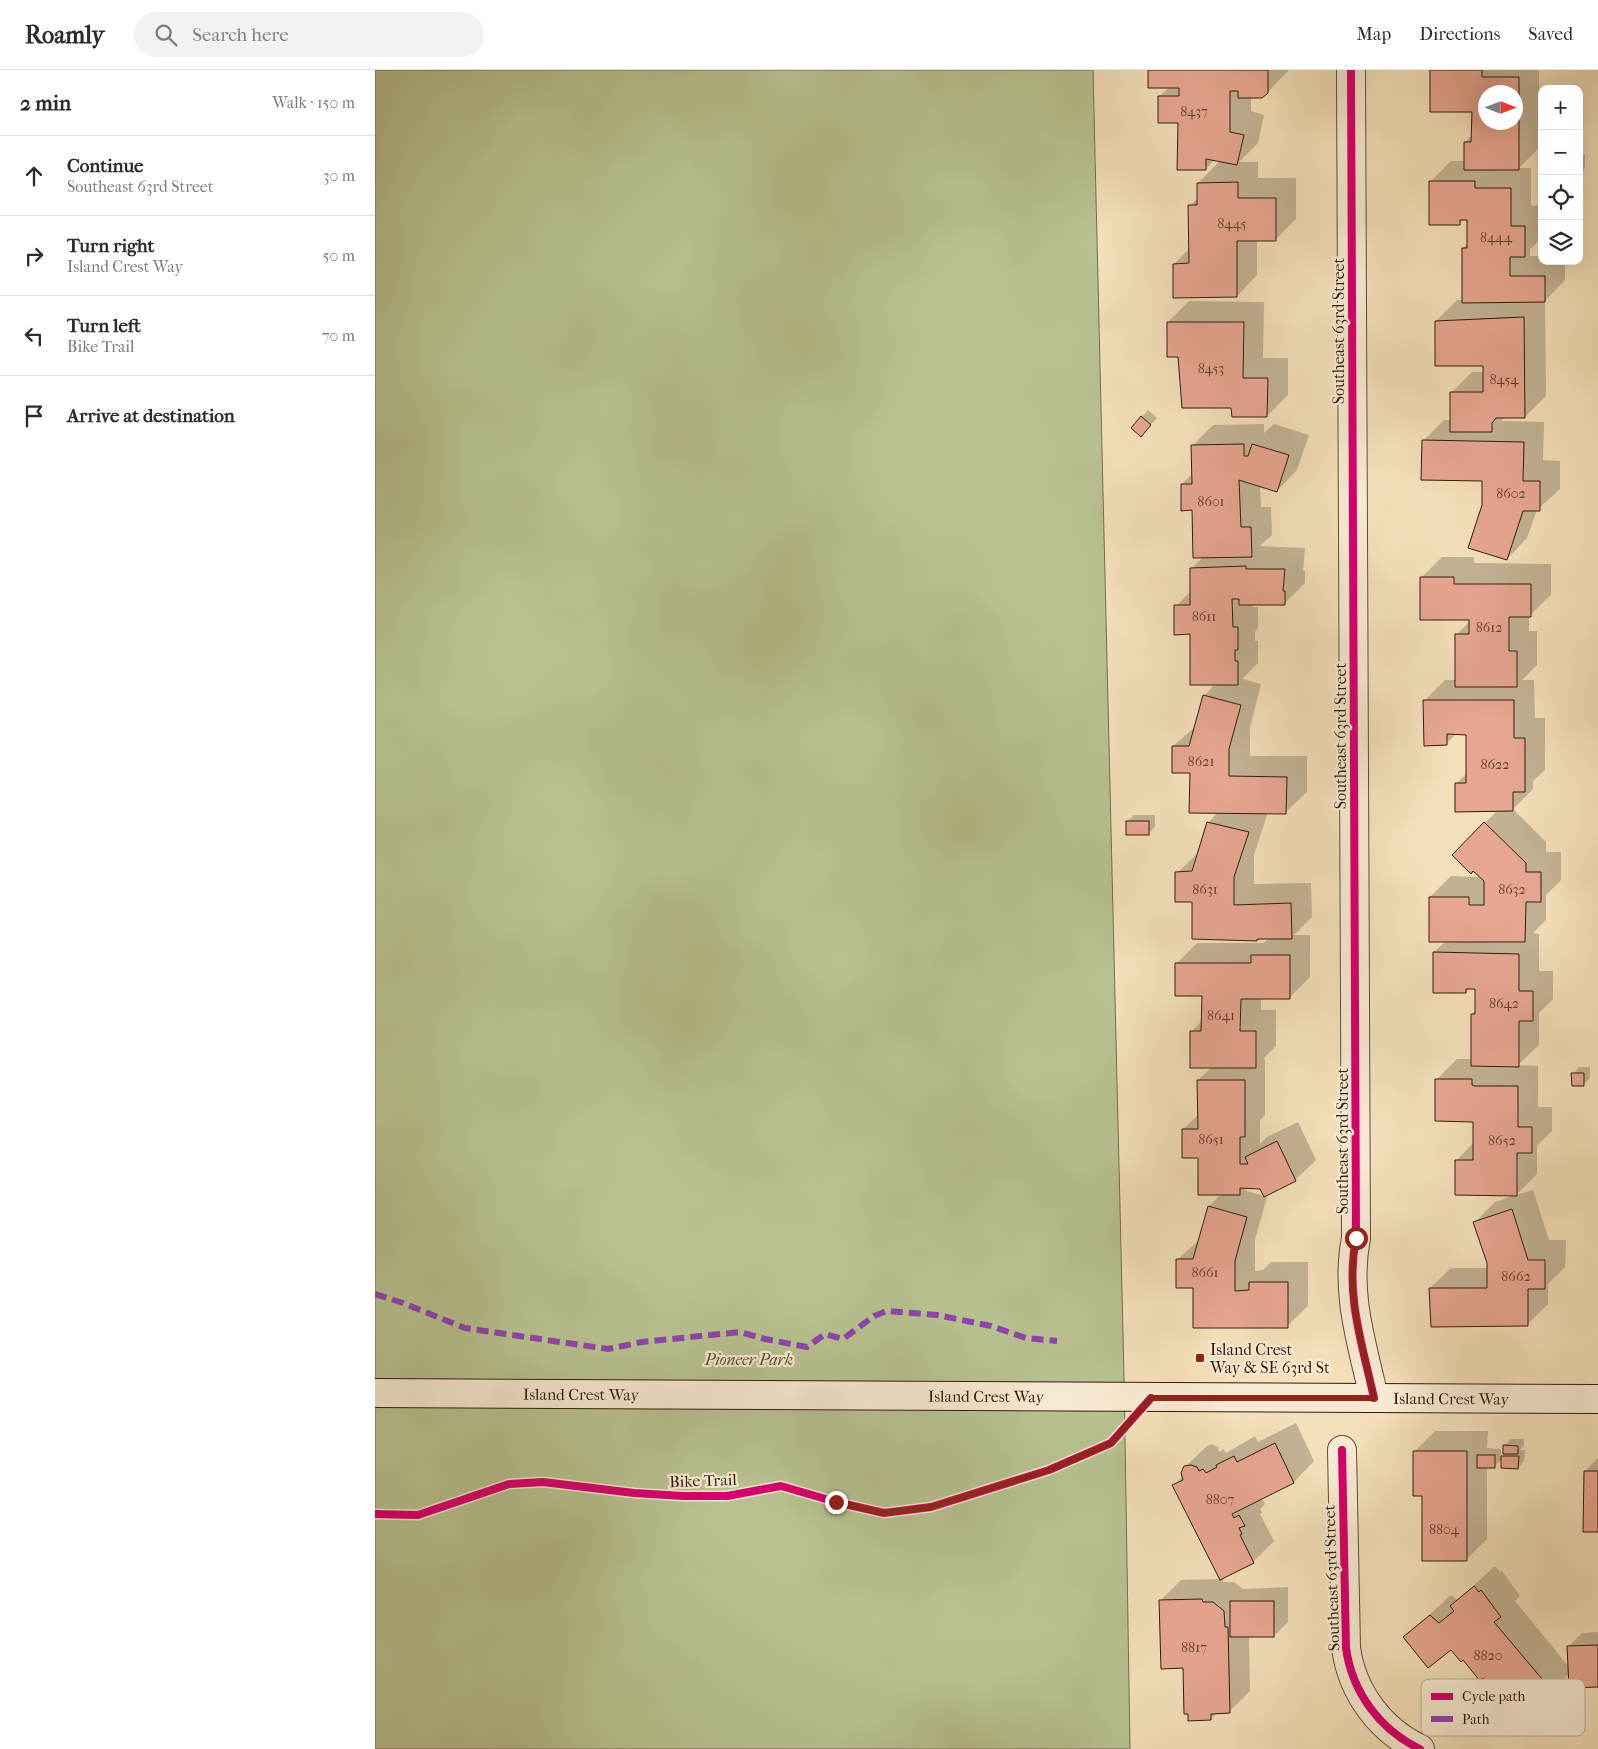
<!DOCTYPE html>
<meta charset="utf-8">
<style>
:root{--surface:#fff;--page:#f2f2f3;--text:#2b2b33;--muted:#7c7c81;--line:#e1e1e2}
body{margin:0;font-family:"IM FELL French Canon",serif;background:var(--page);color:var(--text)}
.controls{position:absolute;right:15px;top:15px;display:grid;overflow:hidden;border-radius:10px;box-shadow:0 5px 20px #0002}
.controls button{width:45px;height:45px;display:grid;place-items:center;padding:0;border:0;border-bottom:1px solid var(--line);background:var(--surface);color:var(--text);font:25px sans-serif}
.compass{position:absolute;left:1103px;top:15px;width:45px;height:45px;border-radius:50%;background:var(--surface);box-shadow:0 5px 20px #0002;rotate:90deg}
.stop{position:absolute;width:15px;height:15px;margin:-11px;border:4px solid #8f2418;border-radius:50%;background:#fff}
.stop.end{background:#8f2418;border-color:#fff;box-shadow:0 1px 5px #0008}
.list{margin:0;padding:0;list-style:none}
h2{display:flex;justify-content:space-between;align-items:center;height:65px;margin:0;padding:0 20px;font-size:21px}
h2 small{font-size:16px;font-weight:400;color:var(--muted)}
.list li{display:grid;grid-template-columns:32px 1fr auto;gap:15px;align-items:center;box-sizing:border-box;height:80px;padding:0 20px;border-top:1px solid var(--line)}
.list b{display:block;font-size:19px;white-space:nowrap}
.list p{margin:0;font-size:16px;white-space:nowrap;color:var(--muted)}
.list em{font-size:16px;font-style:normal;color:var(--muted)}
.icon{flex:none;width:28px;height:28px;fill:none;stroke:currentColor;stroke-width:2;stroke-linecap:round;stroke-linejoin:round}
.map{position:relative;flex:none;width:1223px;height:1679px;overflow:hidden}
header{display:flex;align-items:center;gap:30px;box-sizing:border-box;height:70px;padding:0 25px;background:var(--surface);border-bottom:1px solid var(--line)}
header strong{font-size:24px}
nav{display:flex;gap:28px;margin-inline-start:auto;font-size:18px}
.search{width:350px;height:45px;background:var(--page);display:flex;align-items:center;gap:12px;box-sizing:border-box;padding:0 18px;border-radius:28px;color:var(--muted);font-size:19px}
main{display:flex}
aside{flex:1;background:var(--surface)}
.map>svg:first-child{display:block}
.green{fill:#b8c291;stroke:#766e50}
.shadow{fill:#0003;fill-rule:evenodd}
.building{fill:#e7a691;stroke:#341b10;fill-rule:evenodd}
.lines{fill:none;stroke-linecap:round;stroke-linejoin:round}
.minor-casing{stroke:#644c3a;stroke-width:30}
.secondary-casing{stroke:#341b10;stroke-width:30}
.minor{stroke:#f7ead2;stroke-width:28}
.secondary{stroke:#f7ead2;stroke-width:28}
.quiet{stroke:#8e44ad;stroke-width:6;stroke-dasharray:12 6;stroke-linecap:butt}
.cycleway-casing{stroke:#f7ead2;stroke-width:11}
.cycleway{stroke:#d6006c;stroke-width:8}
.route{stroke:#8f2418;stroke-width:6}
.poi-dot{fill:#8f2418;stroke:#f7ead2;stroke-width:2}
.labels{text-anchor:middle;stroke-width:4.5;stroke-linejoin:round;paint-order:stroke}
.number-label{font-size:14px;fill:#613e30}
.street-label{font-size:16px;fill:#341b10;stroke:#f7ead2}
.poi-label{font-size:16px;fill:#341b10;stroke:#f7ead2;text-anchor:start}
.park-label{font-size:16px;font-style:italic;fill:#5c4d37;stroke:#f7ead2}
.key{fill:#f7ead2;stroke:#bcac98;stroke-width:1}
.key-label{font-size:14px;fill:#341b10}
</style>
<header>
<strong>Roamly</strong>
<div class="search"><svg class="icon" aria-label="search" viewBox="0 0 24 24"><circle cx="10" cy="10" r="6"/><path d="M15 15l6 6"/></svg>Search here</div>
<nav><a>Map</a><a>Directions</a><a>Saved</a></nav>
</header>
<main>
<aside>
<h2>2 min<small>Walk · 150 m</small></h2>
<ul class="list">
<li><svg class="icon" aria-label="ahead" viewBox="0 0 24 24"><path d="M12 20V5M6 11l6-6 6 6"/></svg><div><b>Continue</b><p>Southeast 63rd Street</p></div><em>30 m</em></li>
<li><svg class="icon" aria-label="right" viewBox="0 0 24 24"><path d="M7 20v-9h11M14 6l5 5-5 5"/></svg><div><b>Turn right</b><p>Island Crest Way</p></div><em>50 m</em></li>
<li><svg class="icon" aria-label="left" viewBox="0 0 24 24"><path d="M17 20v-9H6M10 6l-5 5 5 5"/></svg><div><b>Turn left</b><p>Bike Trail</p></div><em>70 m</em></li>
<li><svg class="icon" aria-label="arrive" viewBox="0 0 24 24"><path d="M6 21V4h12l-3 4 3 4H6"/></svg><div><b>Arrive at destination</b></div></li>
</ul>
</aside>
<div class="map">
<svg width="1223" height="1679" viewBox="0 0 1223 1679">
<rect width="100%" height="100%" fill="#f3dfb9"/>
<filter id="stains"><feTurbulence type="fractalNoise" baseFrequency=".004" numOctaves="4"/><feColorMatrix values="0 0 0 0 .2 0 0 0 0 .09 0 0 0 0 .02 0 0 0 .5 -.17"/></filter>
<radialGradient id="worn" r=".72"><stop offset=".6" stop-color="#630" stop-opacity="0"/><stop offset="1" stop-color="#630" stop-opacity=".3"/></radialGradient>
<path class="green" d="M0,0H718L749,1306L755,1679H0Z"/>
<g class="shadow">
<path d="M774,0H914L893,22L876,27V41L889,45L883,73L864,92H883V108H921V149L900,170H882V205L862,226L799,194L815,178L814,136L823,128V113L845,91L839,90L831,99L804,52L784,27L794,17Z"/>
<path d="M1056,0H1164V78L1144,98H1156V136L1167,135V168L1155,179V186H1167V191H1190V210L1170,231L1171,326L1150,347H1130L1126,351L1169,352L1168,390L1185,391V419L1162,440L1152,468L1132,489L1108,436V410L1048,371L1069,350H1077V322L1097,302H1109V294L1061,251L1082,230H1088V178L1093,173V149H1089L1084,154L1055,112L1076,91H1090V72L1097,65L1098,41ZM1110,22H1140V52H1110Z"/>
<path d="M1204,84H1210V98L1204,104Z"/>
<path d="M814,231L889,232L888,288H913V325L892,346L858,337L804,286L793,252Z"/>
<path d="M773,340L782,348L773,358L767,347Z"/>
<path d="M889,354V363L899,354L934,365L922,400L902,421L885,416L886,437H896L897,465L885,476L930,478L928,501H930V513L910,533H878V537H883V558L880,562V571H883V593L867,609L886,614L875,658V686H932V722L911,742H893L879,785V814L936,813L937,847L919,865H935V907L914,928L886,927V940H901V976L888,989H890V1045L885,1050V1074L892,1067L923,1052L941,1090L920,1110L886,1118L872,1117L869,1120L892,1127L880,1170V1201L888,1200L896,1192H933V1236L912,1256L820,1217L802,1190L825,1169L834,1136L846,1124L808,1059L824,1044L823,1010L837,997L816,962L828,950V925L802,893L822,873H889L894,868L882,870L819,831L802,803L824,782L833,753L843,742L798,676L821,656L830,625L841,613L801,536L817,520V498L828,487L819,439L807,414L818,403V375L838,355Z"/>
<path d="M1067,487H1099V493L1176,494V525L1154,546V561H1162V595L1147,610H1159L1160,648H1170V700L1158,711V719L1138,739L1171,772V782H1186V810L1171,825V850L1158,863L1164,864V901H1178V929L1164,943V975L1143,995L1163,996V1037H1177V1061L1162,1076V1104L1141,1125L1158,1120L1174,1170H1191L1190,1197L1173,1214V1234L1152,1255L1055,1218L1076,1198H1113L1100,1152L1120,1132L1140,1125L1081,1091L1099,1072V1051L1061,1010L1082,989H1097V944L1102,939V918H1095L1091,922L1059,882L1071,871L1055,827L1076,806L1106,807L1078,785L1123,740L1081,714L1092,703V664L1082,663L1071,674L1049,631L1070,610H1081V565L1097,549L1046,508Z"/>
<path d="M759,745H780V757L773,764L752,751Z"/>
<path d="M1204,997H1215V1008L1208,1015L1198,1004Z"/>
<path d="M921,1353L939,1391L919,1412L886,1428L890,1434L885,1439L887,1443L885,1444L899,1471L878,1492L848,1507V1512H859L868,1519L913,1517V1552L899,1566H874L875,1621L854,1642H843L836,1649L809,1597L785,1531L806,1510L846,1509L799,1415L808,1406L810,1397L832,1376L837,1374L843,1377L844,1382L849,1379L851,1383L880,1366L883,1372Z"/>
<path d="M1060,1361H1113L1112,1378L1126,1379V1387L1129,1384V1376L1136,1369H1149V1376L1145,1380H1150L1149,1391L1143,1398L1127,1389L1119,1397H1112V1469L1091,1490L1048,1425L1039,1382Z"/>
<path d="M1223,1388V1461H1210V1401Z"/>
<path d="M1120,1496L1125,1502L1127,1501L1145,1526L1140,1531L1194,1597L1193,1577L1207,1563L1223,1562V1616L1195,1617L1194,1604L1177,1621L1133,1622L1076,1578L1030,1567L1076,1525L1083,1530Z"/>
</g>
<g class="building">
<path d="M773,0H893V23L887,28H863V21H855V62L869,65L862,95L831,89V100H802L803,53H783V26H804V18H773Z"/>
<path d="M1055,0H1107V7H1144V100H1089V72H1096L1097,42H1055ZM1110,22H1140V52H1110Z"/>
<path d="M1054,111H1100V118H1136V156H1150V187H1135V206H1170V232L1087,233V178H1092V150H1085V155H1054Z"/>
<path d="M863,112V128H901V171H862V227L798,228V194L814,193L813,135H822V113Z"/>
<path d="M1149,247L1150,348H1121L1117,353V362H1075V322H1108V296H1060V251Z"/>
<path d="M792,252H869L868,308H893L892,347H857L856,338H807L803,287H792Z"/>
<path d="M766,346L776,355L766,367L756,358Z"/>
<path d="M1047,370L1149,372L1148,411H1165V441H1148L1132,490L1093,478L1107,435V411L1046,410Z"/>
<path d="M869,374V386H873L877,374L914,385L902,422L864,410L866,457H876L877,487L818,488L817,440L806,441V414H817L816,375Z"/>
<path d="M871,496V499H910L908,521H910V535H864V529H857L858,557H863V580H860V591H863V615H815V564L799,565V535H815V498Z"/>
<path d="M1045,507H1079V514H1156V547H1134V581H1142V617H1080V564H1094V550H1045Z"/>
<path d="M828,625L866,635L854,679V706L912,707L911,744L814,743L815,703H797V676H814Z"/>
<path d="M1048,630H1139V668H1150V722H1138V741L1080,742V713H1091V665L1072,664V675L1049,676Z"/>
<rect x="751" y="751" width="23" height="14"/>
<path d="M832,752L874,762L859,807V835L916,833L917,869H882V871L817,869V832H800V802L817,801Z"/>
<path d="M1109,752L1151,793V802H1166V832H1151L1150,872H1054V827H1094V835H1109V811L1098,801L1096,804L1077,785Z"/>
<path d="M1058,882L1144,884V921H1158V951H1144V997L1096,996V944H1100V919H1091V923H1058Z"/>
<path d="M876,885H915V929H866L865,961H881V998H815V961H826L827,926H800V893H876Z"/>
<path d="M1196,1003H1209V1016H1197Z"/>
<path d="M1060,1009H1097V1015L1100,1016H1143V1057H1157V1083H1142V1126L1080,1125V1090H1098V1052L1060,1051Z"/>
<path d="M822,1010H870V1067H865V1094H873L870,1087L902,1071L921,1111L889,1127L885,1119L865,1118V1125H823V1088H807V1059H823Z"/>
<path d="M833,1136L872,1147L860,1191V1221L874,1220V1212H913V1258H818V1218H801V1189H818Z"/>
<path d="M1137,1139L1153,1190H1170V1219H1153V1256L1056,1257L1054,1218H1112V1193L1098,1152Z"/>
<path d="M900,1373L919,1413L857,1444L859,1448L864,1445L870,1456L864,1458L867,1464L865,1465L879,1493L845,1510L797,1415L808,1410L806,1403L809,1396L816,1395L822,1397L824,1401L828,1399L831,1403L842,1397L841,1395L859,1386L862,1392Z"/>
<path d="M1128,1375L1143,1376V1384H1128Z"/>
<path d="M1038,1381H1092V1491H1047V1426H1038Z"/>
<rect x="1102" y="1385" width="18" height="13"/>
<path d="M1126,1386H1144L1143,1399L1126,1398Z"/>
<path d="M1209,1401H1223V1462H1208Z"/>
<path d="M1099,1516L1104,1522L1106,1520L1126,1547L1119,1552L1178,1622L1148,1647L1132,1624L1130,1626L1124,1619L1120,1622L1108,1608L1105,1611L1088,1590L1086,1592L1076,1580L1053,1598L1028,1567L1055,1545L1064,1553L1079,1541L1075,1536Z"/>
<path d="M827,1529L828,1532H838L849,1541L850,1557H853L855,1643L836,1644V1650L813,1651V1644H809L808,1598L786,1599L784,1530Z"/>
<rect x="855" y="1531" width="44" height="36"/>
<path d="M1223,1575V1617L1194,1618L1192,1576Z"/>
</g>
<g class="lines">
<defs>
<g id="minor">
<path d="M976,0L981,1168C970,1224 987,1273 999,1328"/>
<path d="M967,1380L971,1578C977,1622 1005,1660 1045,1679"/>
</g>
<g id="secondary">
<path id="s1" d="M0,1323L1223,1329"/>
</g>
</defs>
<use href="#minor" class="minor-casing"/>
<use href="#secondary" class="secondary-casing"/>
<use href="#minor" class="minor"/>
<use href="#secondary" class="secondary"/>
<path class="quiet" d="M0,1224L28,1233L90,1258L233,1279L267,1272L365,1262L390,1269L432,1277L450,1264L468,1269L499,1246L512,1241L562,1245L616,1256L651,1268L682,1271"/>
<defs>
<g id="cycleway">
<path d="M976,0L981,1168C970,1224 987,1273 999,1328"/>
<path d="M967,1380L971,1578C977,1622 1005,1660 1045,1679"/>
<path d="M0,1444L43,1445L134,1414L168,1412L259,1423L308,1426H352L406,1416L461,1432L509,1443L556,1437L674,1400L736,1373L776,1328"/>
</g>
</defs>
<use href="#cycleway" class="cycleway-casing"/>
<use href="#cycleway" class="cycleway"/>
</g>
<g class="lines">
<path class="route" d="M461,1432L509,1443L556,1437L674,1400L736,1373L776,1328H999C987,1273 970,1224 981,1168"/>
</g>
<rect class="poi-dot" x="820" y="1283" width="10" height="10" rx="2.5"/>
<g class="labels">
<g class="number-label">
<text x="819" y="46">8437</text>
<text x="857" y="158">8445</text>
<text x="1121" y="172">8444</text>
<text x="836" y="303">8453</text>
<text x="1129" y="314">8454</text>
<text x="1136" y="428">8602</text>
<text x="836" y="436">8601</text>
<text x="829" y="551">8611</text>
<text x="1114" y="562">8612</text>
<text x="826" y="696">8621</text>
<text x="1120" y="699">8622</text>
<text x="830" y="824">8631</text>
<text x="1137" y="824">8632</text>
<text x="1129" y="938">8642</text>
<text x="846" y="950">8641</text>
<text x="836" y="1074">8651</text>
<text x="1127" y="1075">8652</text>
<text x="830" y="1207">8661</text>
<text x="1141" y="1211">8662</text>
<text x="845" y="1434">8807</text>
<text x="1069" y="1464">8804</text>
<text x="819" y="1582">8817</text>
<text x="1113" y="1590">8820</text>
</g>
<g class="street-label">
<text transform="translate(963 261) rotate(-90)" y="6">Southeast 63rd Street</text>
<text transform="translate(965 666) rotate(-90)" y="6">Southeast 63rd Street</text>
<text transform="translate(967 1071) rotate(-90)" y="6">Southeast 63rd Street</text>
<text dy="6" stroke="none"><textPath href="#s1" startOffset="206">Island Crest Way</textPath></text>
<text dy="6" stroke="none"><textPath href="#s1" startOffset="611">Island Crest Way</textPath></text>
<text dy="6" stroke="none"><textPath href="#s1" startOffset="1076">Island Crest Way</textPath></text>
<text transform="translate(328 1410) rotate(-2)" y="6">Bike Trail</text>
<text transform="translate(956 1508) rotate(-92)" y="6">Southeast 63rd Street</text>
</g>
<g class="poi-label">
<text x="835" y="1285">Island Crest<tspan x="835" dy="18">Way &amp; SE 63rd St</tspan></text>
</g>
<g class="park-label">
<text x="374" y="1295">Pioneer Park</text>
</g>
</g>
<rect x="1046" y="1609" width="164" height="57" rx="8" class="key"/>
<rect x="1056" y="1623" width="22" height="7" fill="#d6006c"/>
<rect x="1056" y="1646" width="22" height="6" fill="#8e44ad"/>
<g class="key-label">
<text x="1087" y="1631">Cycle path</text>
<text x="1087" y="1654">Path</text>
</g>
<rect width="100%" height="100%" filter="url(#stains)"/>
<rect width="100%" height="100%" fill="url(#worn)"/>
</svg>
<div class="controls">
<button>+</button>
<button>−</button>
<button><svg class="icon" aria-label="locate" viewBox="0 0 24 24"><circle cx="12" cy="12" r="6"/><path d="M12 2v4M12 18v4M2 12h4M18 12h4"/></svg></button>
<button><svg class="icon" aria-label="layers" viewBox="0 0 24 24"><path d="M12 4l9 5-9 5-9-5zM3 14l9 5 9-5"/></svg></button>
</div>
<svg class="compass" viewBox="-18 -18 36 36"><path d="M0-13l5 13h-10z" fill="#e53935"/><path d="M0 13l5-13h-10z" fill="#7c7c81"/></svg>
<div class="stop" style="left:981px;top:1168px"></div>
<div class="stop end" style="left:461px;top:1432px"></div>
</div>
</main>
